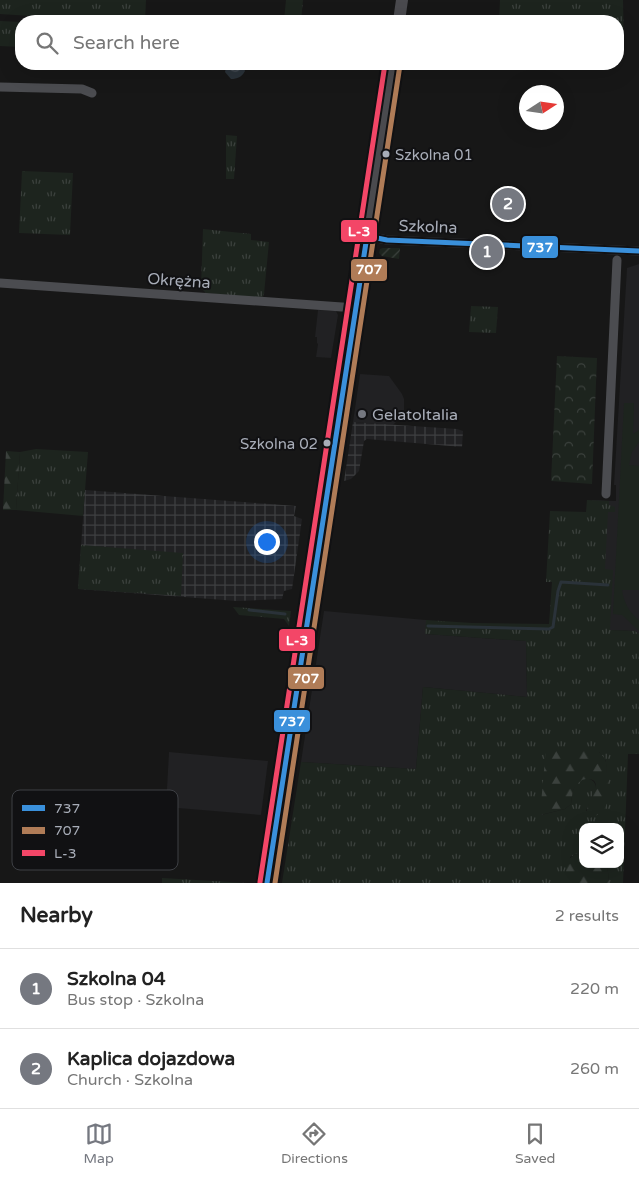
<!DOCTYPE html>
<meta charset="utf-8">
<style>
:root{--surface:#fff;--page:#f6f6f6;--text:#222;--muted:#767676;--line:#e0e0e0;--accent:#757880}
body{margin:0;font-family:"Varela Round",sans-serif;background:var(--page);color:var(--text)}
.controls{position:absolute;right:15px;bottom:15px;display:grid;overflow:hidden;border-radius:10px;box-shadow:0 5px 20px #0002}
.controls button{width:45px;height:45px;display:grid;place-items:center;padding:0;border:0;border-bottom:1px solid var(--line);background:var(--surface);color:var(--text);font:25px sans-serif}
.compass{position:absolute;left:519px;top:85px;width:45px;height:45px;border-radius:50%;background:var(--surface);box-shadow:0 5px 20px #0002;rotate:78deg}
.you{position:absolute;left:266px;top:541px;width:18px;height:18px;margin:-12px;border:4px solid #fff;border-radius:50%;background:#1a73e8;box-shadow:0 0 0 8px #1a73e833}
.badge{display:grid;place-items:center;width:32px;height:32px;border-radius:50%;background:var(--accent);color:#fff;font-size:16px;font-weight:700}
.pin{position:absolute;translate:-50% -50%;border:2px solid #fff;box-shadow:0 1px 5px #0006}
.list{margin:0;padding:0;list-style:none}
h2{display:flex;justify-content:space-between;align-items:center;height:65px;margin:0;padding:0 20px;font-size:21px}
h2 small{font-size:16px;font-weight:400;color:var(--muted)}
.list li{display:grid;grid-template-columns:32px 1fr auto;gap:15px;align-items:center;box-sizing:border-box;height:80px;padding:0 20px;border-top:1px solid var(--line)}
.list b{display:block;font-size:19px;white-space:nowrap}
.list p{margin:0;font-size:16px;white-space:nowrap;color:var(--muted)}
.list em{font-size:16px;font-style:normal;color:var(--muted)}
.icon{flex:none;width:28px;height:28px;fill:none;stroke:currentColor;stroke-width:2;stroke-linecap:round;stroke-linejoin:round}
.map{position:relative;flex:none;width:639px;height:883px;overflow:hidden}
.search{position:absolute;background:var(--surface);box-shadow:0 5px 20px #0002;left:15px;right:15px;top:15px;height:55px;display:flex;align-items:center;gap:12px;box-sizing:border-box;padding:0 18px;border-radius:20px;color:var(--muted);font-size:19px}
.sheet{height:225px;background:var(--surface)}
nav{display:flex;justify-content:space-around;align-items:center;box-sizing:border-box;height:70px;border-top:1px solid var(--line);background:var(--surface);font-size:14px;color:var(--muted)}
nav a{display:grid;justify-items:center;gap:2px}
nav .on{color:var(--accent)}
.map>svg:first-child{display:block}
.built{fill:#212123}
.industrial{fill:url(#industrial-grid)}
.grass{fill:url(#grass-tufts);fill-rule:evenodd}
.forest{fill:url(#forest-firs)}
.park{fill:url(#park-crowns)}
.garden{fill:url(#garden-furrows)}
.pitch{fill:#1d241e}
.water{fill:url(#water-waves)}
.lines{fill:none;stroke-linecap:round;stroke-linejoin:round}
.stream{stroke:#2a3239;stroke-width:3}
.street{stroke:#4b4c50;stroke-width:9}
.secondary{stroke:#4a4a4e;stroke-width:12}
.bus-1-casing{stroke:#111113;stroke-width:9}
.bus-2-casing{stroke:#111113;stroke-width:9}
.bus-3-casing{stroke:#111113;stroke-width:9}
.bus-1{stroke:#3a90db;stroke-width:5}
.bus-2{stroke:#b07c57;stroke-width:5}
.bus-3{stroke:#f34667;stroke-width:5}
.bus-dot{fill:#a8adb8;stroke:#111113;stroke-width:2}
.poi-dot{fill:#757880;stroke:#111113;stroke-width:2}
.labels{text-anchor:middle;stroke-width:4;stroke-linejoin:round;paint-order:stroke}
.bus-label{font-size:15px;fill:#a8adb8;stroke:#111113;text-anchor:start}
.street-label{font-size:16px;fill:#a8adb8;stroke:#111113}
.poi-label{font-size:16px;fill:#a8adb8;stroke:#111113;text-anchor:start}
.key{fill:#111113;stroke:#3e4045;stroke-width:1}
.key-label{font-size:14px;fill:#a8adb8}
.line-badge{stroke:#111113;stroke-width:2}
.badge-label{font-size:14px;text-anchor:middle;font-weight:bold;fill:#fff}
</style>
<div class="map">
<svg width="639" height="883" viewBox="0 0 639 883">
<defs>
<pattern id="industrial-grid" width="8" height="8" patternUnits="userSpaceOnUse" patternTransform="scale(1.25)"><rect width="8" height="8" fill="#212123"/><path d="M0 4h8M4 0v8" fill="none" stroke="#3e3f41"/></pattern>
<pattern id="grass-tufts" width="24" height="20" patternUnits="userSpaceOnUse" patternTransform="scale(1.25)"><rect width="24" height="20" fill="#1d241e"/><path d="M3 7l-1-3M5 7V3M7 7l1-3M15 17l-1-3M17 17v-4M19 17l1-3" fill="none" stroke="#3b413d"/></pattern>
<pattern id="forest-firs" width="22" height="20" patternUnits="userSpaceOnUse" patternTransform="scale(1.25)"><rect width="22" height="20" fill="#1d241e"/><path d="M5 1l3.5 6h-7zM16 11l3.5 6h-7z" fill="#3b413d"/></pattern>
<pattern id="park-crowns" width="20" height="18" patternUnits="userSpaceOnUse" patternTransform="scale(1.25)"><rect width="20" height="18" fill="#1d241e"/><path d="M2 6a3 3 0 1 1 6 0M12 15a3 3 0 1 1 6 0" fill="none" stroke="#3b413d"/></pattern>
<pattern id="garden-furrows" width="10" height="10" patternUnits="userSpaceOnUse" patternTransform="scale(1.25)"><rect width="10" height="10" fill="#1d241e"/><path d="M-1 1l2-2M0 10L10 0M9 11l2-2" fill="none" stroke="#3b413d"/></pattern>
<pattern id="water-waves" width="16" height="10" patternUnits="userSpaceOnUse" patternTransform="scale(1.25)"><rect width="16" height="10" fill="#2a3239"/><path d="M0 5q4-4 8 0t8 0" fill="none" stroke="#464d54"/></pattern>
</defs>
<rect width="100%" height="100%" fill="#171717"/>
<g class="built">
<path d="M639,264V634L635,631L610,630L586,578L592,500L616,501V485H614L627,268Z"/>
<path d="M318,310L336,311L338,315L331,358L316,357L318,344L317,343V337H315Z"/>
<path d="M360,374L389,376L402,394L404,399V410L401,417L393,425L353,422Z"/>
<path d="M324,611L426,620V634L526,641L527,697L423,687L416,769L301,762Z"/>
<path d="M169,752L268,761L261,815L166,807Z"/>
</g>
<g class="industrial">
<path d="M353,422L457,429L463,431L462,447L367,439L364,441L359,471L351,479L344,481Z"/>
<path d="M85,490L296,506L294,516L302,519L292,589L284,591L282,599L237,601L78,589Z"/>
</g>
<g class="grass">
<path d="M0,0H146L145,21H110L0,14Z"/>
<path d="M286,0H303L301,21H284Z"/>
<path d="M500,0H623L624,52H618V21H499Z"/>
<path d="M0,21L21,22V47L0,46Z"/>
<path d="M226,135L237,136L234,179H226Z"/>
<path d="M22,171L73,173L70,235L19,233Z"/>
<path d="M203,229L251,234V240L269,242L264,294L262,298L206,293L201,288Z"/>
<path d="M471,306L498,307L496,333L469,332Z"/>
<path d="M36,449L88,452L83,516L16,510L20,452Z"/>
<path d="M587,500L609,501V505L615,507V512H608L605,569L613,570L610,630L635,631L639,634V754H628L623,883H609L608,872L606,864H620V827H583V857L576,854L570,857L569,883H282L301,762L416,769L423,687L527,697L526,641L425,634L426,620L472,623L549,624L552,582H546L550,511L586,512ZM599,752L606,761L607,802L586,811C588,804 596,796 596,789C596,777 583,776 576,784C572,789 572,798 571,804L565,809L541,815Z"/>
<path d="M81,545L183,553L181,596L78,589Z"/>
<path d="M233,607L291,611L289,626L284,619L239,615Z"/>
<path d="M162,878L247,883H162Z"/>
</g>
<g class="forest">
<path d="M6,451L20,452L16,510H3Z"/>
<path d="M546,748L599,752C602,755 605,758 606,762C607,766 608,799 607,803C605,811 597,816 590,818C589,816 587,812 587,810C586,804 608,778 586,779C583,779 579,782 576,785C572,790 572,798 571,804L565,809L540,815Z"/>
<path d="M576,854L583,857V864H606L608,872L609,883H569C565,871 563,860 576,854Z"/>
</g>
<path class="park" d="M557,356L597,358L592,484L551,481Z"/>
<path class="garden" d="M383,248H400L399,259L382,256L379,253L380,249Z"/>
<path class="pitch" d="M624,403H634L633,434L639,430V442L632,452L629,465L639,466V590H622C624,603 629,612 639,620V631L622,615L613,614Z"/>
<path class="water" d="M227,64H242L245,71C242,77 237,79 231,79L225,72Z"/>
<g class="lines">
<g class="stream">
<path d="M249,610L285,614"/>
<path d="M428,626L549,629L553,627L558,591L561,582L608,585"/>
</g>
<g class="street">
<path d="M0,87L82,89L92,93"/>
<path d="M367,236L387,240L639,251"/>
<path d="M0,283L356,308"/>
<path d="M606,494L617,260"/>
</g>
<g class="secondary">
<path d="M399,21L402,0"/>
<path d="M267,883L393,64"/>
</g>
<defs>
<g id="bus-1">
<path d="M367,236L387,240L639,251"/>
<path d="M267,883L367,236"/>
</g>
<path id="bus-2" d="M275,883L400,65"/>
<path id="bus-3" d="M260,882L385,64"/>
</defs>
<use href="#bus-1" class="bus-1-casing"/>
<use href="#bus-2" class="bus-2-casing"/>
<use href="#bus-3" class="bus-3-casing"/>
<use href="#bus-1" class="bus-1"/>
<use href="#bus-2" class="bus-2"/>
<use href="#bus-3" class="bus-3"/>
</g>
<g class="bus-dot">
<circle cx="386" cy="154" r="4.5"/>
<circle cx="327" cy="443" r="4.5"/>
</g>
<circle class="poi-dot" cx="362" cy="414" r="5"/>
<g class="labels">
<g class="bus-label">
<text x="395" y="160">Szkolna 01</text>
<text x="318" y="449" text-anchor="end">Szkolna 02</text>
</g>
<g class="street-label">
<text transform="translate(428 226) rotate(2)" y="6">Szkolna</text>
<text transform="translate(179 280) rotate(4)" y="6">Okrężna</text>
</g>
<g class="poi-label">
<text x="372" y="420">GelatoItalia</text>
</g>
</g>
<rect x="12" y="790" width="166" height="80" rx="8" class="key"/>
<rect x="22" y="805" width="23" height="6" fill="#3a90db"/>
<rect x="22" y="827" width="23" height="7" fill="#b07c57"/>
<rect x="22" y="850" width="23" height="6" fill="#f34667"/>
<g class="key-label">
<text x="54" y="813">737</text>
<text x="54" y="835">707</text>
<text x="54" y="858">L-3</text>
</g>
<g class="line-badge">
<rect x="340" y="219" width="38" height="24" rx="5" fill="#f34667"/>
<rect x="521" y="235" width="38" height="24" rx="5" fill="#3a90db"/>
<rect x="350" y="258" width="38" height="24" rx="5" fill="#b07c57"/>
<rect x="278" y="628" width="38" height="24" rx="5" fill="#f34667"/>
<rect x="287" y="666" width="38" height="24" rx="5" fill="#b07c57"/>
<rect x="273" y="709" width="38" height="24" rx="5" fill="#3a90db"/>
</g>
<g class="badge-label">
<text x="359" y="236">L-3</text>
<text x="540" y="252">737</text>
<text x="369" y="274">707</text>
<text x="297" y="645">L-3</text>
<text x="306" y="683">707</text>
<text x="292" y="726">737</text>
</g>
</svg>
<div class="controls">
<button><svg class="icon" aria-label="layers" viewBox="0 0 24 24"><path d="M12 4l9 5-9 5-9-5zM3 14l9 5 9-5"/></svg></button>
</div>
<svg class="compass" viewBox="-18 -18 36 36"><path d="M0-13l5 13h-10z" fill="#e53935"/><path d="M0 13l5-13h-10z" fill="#767676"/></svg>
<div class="you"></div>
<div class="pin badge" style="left:487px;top:252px">1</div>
<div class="pin badge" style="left:508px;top:204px">2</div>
<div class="search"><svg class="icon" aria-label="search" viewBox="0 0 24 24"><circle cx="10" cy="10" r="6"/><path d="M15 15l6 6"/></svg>Search here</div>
</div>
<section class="sheet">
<h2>Nearby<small>2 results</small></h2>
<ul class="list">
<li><span class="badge">1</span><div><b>Szkolna 04</b><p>Bus stop · Szkolna</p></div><em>220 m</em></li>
<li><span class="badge">2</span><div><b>Kaplica dojazdowa</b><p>Church · Szkolna</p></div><em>260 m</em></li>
</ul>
</section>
<nav>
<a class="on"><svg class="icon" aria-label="map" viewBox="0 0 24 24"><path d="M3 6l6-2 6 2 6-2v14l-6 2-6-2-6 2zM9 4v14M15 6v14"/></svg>Map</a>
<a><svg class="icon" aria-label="directions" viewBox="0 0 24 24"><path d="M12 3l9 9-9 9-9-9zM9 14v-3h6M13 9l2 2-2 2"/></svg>Directions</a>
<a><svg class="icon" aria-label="saved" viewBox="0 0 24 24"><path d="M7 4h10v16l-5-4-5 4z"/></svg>Saved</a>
</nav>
